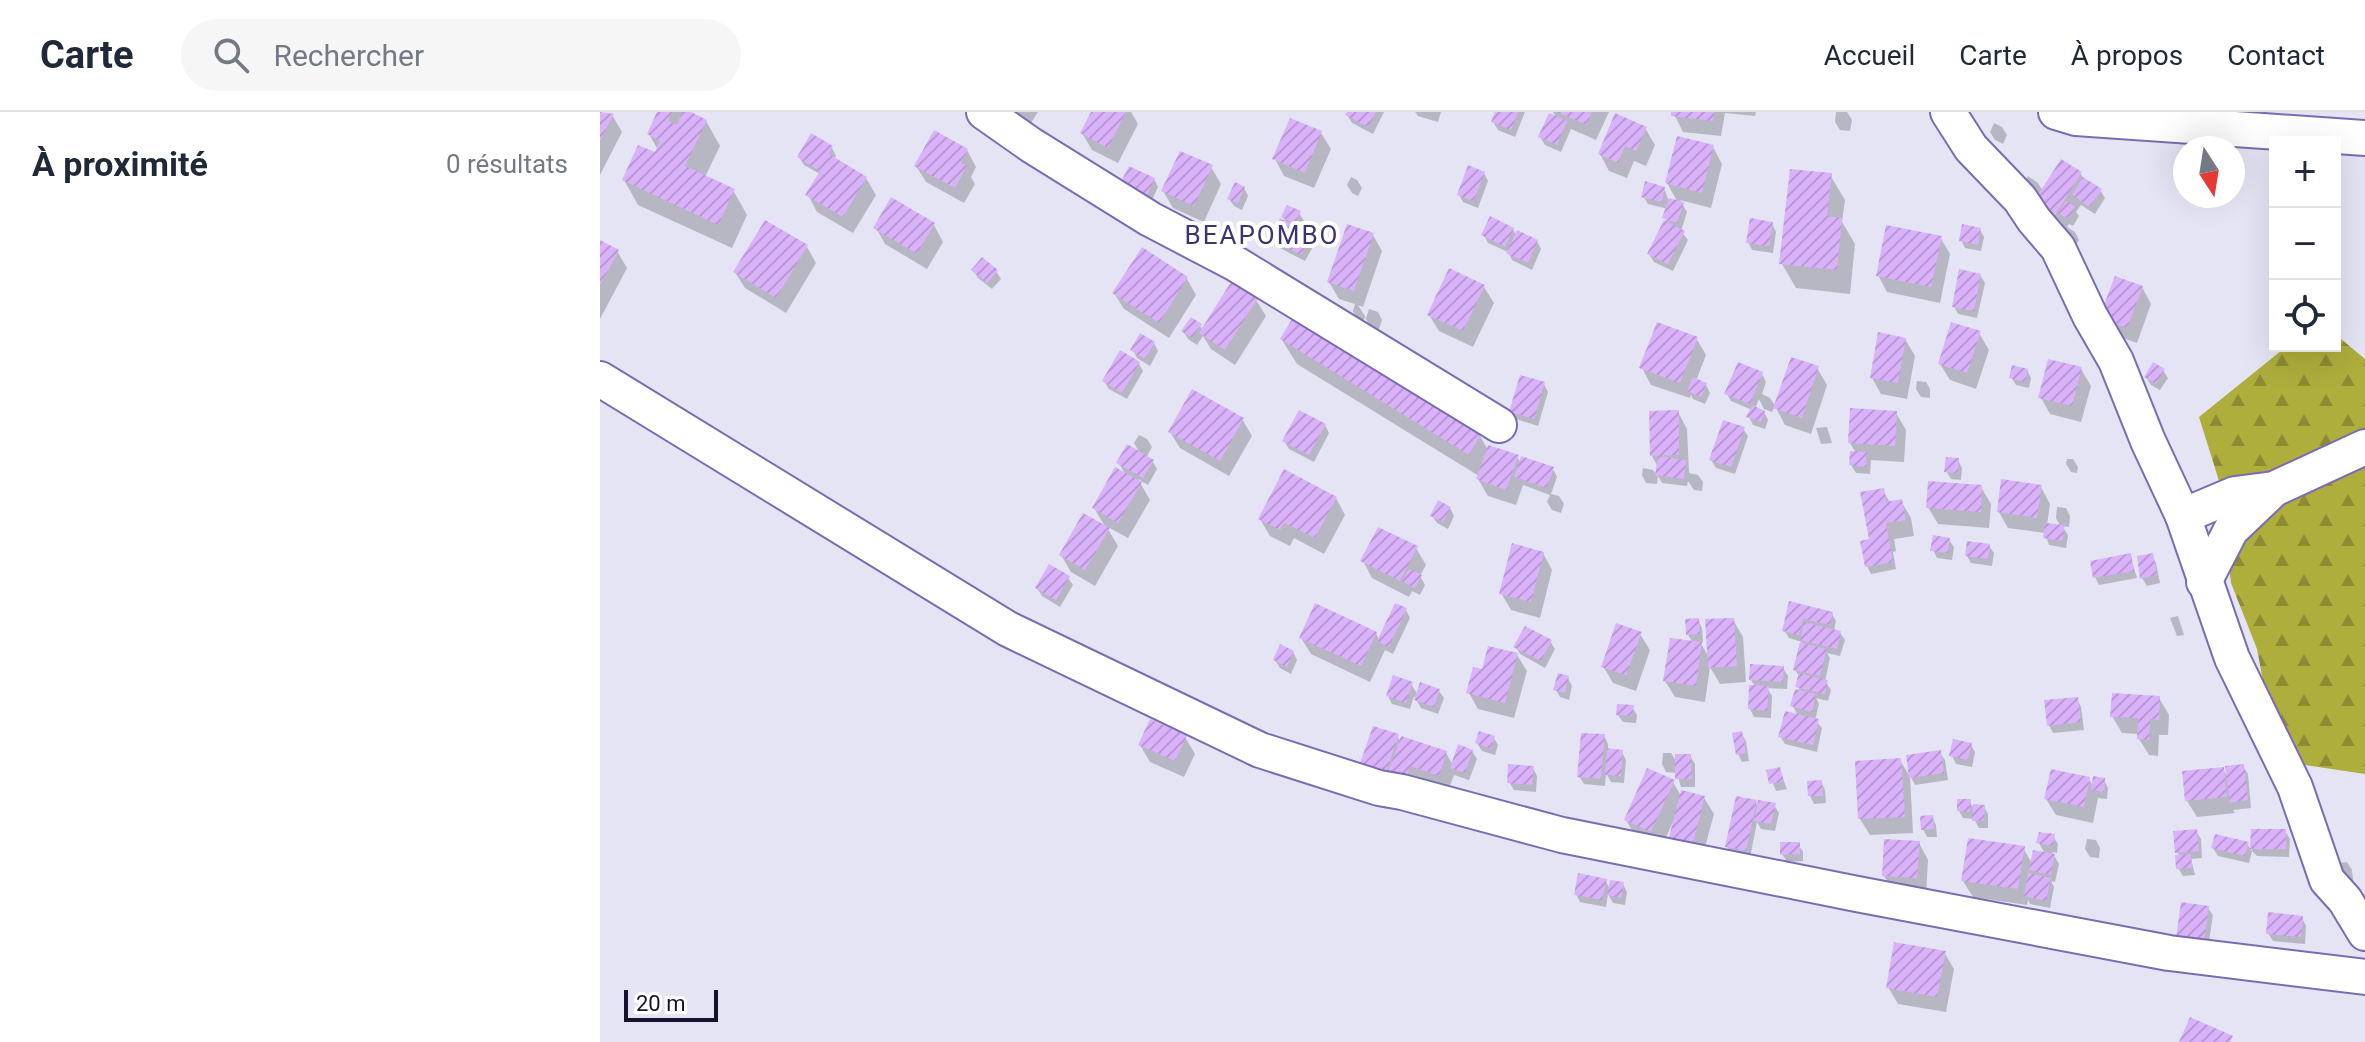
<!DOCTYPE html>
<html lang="fr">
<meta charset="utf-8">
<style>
:root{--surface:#fff;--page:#f6f6f7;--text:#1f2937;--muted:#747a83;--line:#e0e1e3}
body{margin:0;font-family:Roboto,sans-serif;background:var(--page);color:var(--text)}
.controls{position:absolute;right:24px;top:24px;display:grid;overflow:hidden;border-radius:0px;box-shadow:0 8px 32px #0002}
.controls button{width:72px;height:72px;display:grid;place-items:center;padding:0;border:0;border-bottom:2px solid var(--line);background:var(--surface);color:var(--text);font:40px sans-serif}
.compass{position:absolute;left:1573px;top:24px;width:72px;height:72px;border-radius:50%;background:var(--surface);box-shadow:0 8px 32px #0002;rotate:168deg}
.scale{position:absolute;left:24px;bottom:20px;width:94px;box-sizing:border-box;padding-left:8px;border:4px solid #17122e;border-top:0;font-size:22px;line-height:28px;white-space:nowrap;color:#17122e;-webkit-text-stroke:6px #fff;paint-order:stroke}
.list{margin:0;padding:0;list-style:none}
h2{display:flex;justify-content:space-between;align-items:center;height:104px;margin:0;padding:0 32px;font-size:34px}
h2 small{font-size:26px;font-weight:400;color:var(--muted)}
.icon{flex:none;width:44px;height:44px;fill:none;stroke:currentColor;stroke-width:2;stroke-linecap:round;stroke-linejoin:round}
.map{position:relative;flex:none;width:1765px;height:930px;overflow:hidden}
header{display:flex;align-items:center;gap:48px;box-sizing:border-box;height:112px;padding:0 40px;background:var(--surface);border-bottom:2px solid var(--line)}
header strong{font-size:38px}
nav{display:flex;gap:44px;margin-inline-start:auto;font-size:28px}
.search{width:560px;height:72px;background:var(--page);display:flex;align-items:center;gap:20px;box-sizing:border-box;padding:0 28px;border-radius:44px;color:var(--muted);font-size:30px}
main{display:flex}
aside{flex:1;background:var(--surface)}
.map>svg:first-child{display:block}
.forest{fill:url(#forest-firs)}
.shadow{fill:#0003}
.building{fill:url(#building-hatch)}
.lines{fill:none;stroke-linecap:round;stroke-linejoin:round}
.street-casing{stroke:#786db3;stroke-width:38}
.street{stroke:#fff;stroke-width:34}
.labels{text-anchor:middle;stroke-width:8;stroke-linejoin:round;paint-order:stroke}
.neighbourhood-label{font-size:26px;letter-spacing:2px;fill:#3f3273;stroke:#fff}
</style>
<header>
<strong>Carte</strong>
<div class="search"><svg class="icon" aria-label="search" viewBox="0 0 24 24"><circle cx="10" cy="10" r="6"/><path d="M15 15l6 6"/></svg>Rechercher</div>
<nav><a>Accueil</a><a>Carte</a><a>À propos</a><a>Contact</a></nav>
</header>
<main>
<aside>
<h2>À proximité<small>0 résultats</small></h2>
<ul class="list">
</ul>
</aside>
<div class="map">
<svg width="1765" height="930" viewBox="0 0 1765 930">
<defs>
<pattern id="forest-firs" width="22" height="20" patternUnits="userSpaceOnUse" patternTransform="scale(2)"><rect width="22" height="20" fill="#aeae3d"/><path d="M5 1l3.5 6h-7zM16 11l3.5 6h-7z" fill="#8d8c34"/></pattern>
<pattern id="building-hatch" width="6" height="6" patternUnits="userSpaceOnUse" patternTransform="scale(2)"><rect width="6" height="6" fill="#dab2f9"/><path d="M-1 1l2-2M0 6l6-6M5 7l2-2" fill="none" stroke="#ba98d6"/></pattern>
</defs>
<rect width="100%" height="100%" fill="#e5e4f4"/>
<path class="forest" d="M1735,222L1765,247V662L1705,653L1666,585L1657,537L1631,471L1620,372L1599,305L1687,234H1735Z"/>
<g class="shadow">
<path d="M0,0L12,3L22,20L0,63Z"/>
<path d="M59,0H82L83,3L86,0L106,9L120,34L105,65L133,78L147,103L132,136L38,93L24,68L56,43L58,38L49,22Z"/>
<path d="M412,0H438L431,11Z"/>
<path d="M494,0H531L538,12L518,51L492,38L482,21Z"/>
<path d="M749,0H784L773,22L752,11L747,3Z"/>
<path d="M815,0H841L838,10L818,4Z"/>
<path d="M897,0H925L915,25L898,18L893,10Z"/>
<path d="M953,0H1009L996,28L971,17L961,40L945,33L940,25L956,6Z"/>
<path d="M1073,0H1156L1155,4L1125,1L1121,24L1083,20Z"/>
<path d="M1236,0H1247L1252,8L1250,19L1240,18L1235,10Z"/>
<path d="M1394,11L1402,15L1407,23L1403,32L1395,28L1390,20Z"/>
<path d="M1045,16L1055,33L1046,54L1034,49L1027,66L1009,59L1000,42Z"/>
<path d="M721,21L731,37L714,76L684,64L675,47Z"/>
<path d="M1113,35L1122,52L1111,96L1080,88L1087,100L1081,119L1088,128L1073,159L1054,150L1049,142L1066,108L1068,97L1048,92L1043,84L1064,76L1068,87L1078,91L1067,71Z"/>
<path d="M232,36L236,44L234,47L266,66L276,83L253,121L217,100L208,83L220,62L204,53L199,45Z"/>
<path d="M367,38L376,55L371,65L375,72L364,91L326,70L316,54Z"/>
<path d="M611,55L621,72L604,110L573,96L563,79Z"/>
<path d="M884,61L888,69L878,96L863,90L859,83Z"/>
<path d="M1481,62L1485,69L1500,78L1505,86L1495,102L1481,93L1476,100L1479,104L1473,114L1469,112L1467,115L1475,120L1479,128L1474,137L1423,73L1428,64L1438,71L1443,79Z"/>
<path d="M1230,63L1245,88L1242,110L1255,132L1250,182L1196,176L1182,152Z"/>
<path d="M751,65L757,68L762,76L758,84L752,81L747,73Z"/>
<path d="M554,67L558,75L550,93L526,82Z"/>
<path d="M644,76L648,84L642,98L634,94L629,87Z"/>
<path d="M699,101L704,109L699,118L710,124L715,131L705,149L676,134L672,127L688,112L683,105Z"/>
<path d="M1172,112L1176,120L1173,141L1152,138L1148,130Z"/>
<path d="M334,113L343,130L327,157L285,132L276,116Z"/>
<path d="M913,117L916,123L937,129L941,137L932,158L912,148L908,140L888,131L884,123Z"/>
<path d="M1380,118L1384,125L1381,139L1365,136L1361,128Z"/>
<path d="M773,123L782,139L763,195L758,193L766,206L769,197L778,200L782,208L779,217L770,214L765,205L763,209L757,207L753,199L755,192L739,187L729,170Z"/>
<path d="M1340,125L1350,142L1340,191L1287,180L1278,163Z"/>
<path d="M0,130L17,139L27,156L0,207Z"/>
<path d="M207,135L216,151L186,201L145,176L135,160Z"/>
<path d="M373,158L396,159L401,167L392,177L378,166Z"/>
<path d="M1380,163L1385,171L1377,206L1358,202L1354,194Z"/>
<path d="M587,167L596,183L569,226L524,197L514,181Z"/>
<path d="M884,175L894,191L873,235L839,219L829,203Z"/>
<path d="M1542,175L1551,192L1537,231L1511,222L1502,206Z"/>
<path d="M656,188L666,204L635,253L611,237L603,224L597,233L588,227L583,219L600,214L603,218Z"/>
<path d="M1379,221L1389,238L1376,277L1350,268L1340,252Z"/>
<path d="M1096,226L1106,243L1096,269L1106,273L1110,281L1105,292L1093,287L1091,283L1090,286L1051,273L1042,256Z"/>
<path d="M1305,227L1315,244L1307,287L1281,282L1272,266Z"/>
<path d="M682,228L880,324L888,338L917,345L921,351L953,357L957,365L951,382L959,384L964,392L961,401L952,398L947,390L950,383L923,373L916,393L888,384L878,367L879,364L697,252Z"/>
<path d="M554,231L558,239L550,254L537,246L533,238Z"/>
<path d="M539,252L543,259L527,287L509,277L504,269Z"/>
<path d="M1217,256L1227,273L1211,322L1185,313L1175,294L1172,300L1164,297L1159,287L1155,297L1164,300L1168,308L1165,317L1153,313L1149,305L1152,298L1131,289L1127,282L1162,262L1166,270L1162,282L1170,286L1176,295Z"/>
<path d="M1481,257L1491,274L1481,310L1450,302L1441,286Z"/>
<path d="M1427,258L1431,266L1429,276L1416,273L1411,265Z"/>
<path d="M1563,258L1568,266L1560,278L1551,273L1546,265Z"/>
<path d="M1317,269L1326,270L1330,277V286L1321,285L1316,277Z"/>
<path d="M944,272L948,280L938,314L916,307L912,300Z"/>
<path d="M1078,300L1087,317L1089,361L1098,363L1103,370L1102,379L1094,378L1088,369L1087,374L1062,371L1058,364L1057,372L1046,371L1042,363L1043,356L1053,358L1057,364L1058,355L1052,344Z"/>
<path d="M1296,301L1306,318L1304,350L1271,348L1270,362L1256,361L1251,353L1256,341L1250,331Z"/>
<path d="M642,307L652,324L629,364L580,336L570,320Z"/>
<path d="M725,313L729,321L714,350L689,337L684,329Z"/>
<path d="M1227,315L1232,331L1221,332L1216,316Z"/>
<path d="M1143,317L1148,324L1135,362L1116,356L1111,348Z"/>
<path d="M539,323L547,327L552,335L546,346L553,350L557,357L548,373L538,367L550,388L528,426L506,414L518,434L495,474L471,460L461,443L506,416L494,396L526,364L519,351L541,343L534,331Z"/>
<path d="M1467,347H1473L1478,355L1477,361L1471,360L1466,352Z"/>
<path d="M1358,348L1362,356L1361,368L1351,367L1346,359Z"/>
<path d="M1381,375L1391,392L1389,416L1338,412L1328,395Z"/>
<path d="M1441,375L1450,392L1447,413L1461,415L1456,406L1457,395L1466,396L1470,404L1469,415L1462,414L1468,423L1466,436L1449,433L1445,421L1408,416L1399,400Z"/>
<path d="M1283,378L1290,391L1301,389L1311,406L1314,424L1294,427L1296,439L1293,440L1296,457L1271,462L1267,454Z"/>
<path d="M736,386L745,403L724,442L694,426L690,434L670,424L660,407Z"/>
<path d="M850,396L854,404L848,417L837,411L832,404Z"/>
<path d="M1349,428L1354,435L1352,448L1337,446L1333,438Z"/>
<path d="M1389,434L1394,441L1392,454L1371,451L1367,444Z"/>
<path d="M816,436L826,453L820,464L825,473L820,483L812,479L809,485L772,466L763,449Z"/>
<path d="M943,441L952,458L940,506L911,498L901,481Z"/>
<path d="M1530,444L1537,466L1499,473L1495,465Z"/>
<path d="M1552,444L1556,451L1560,471L1547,474L1542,466Z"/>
<path d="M468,466L473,473L460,495L442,484L437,476Z"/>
<path d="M1191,492L1232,502L1236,509L1234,519L1240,521L1245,528L1240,544L1227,541L1230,546L1225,569L1231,578L1228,589L1216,586L1219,592L1215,608L1222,616L1217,640L1185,632L1180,624L1198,604L1193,594L1201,581L1198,575L1200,565L1195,558L1202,530L1189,526L1184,518Z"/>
<path d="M806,498L810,506L793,542L785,538L770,570L711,542L701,526L776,521L779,528Z"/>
<path d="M1578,504L1584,523L1577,524L1570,506Z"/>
<path d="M1098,508L1102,516L1103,530H1100L1110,547L1133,508L1143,525L1146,570L1120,572L1110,555L1105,590L1075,585L1065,569L1093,531L1088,523Z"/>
<path d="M1040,522L1050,538L1036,579L1013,571L1003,554Z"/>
<path d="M950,529L955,537L945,556L920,542L916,535Z"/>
<path d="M693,540L697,548L691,562L680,556L675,548Z"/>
<path d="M917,543L927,559L914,606L878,597L869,581L883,560Z"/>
<path d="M1183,556L1188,564L1187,577L1167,576L1172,584L1171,606L1154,605L1150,597L1156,576L1151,568Z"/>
<path d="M968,566L972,574L969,588L960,585L956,578Z"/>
<path d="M811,572L818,583L839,579L844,586L838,602L821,596L814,584L810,597L792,592L788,584Z"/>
<path d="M1559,586L1569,603L1568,623H1559L1558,644L1549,643L1539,627V622L1522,621L1512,604Z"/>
<path d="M1477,587L1481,595L1484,618L1453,621L1449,613Z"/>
<path d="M1032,595L1037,603L1036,611L1023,610L1018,603Z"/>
<path d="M1141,621L1146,629L1149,649L1142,650L1138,642Z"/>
<path d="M797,624L801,630L846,641L853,653L872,639L877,647L869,668L854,663L848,679L771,671Z"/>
<path d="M1004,624L1008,632V638L1022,640L1026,648L1024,671L1011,670L1006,661L1005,674L984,672L979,664Z"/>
<path d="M585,625L595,642L584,665L550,650L540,633Z"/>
<path d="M894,626L898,633L895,643L882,639L877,631Z"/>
<path d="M1371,633L1375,640L1372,655L1356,652L1352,644Z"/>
<path d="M1063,641H1071L1077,651L1090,644L1095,652V675H1081L1077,661L1066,660L1062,652Z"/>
<path d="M1340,641L1345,648L1348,668L1315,673L1311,665Z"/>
<path d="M1300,648L1310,665L1313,721L1270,723L1260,707Z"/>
<path d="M1643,654L1648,662L1651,696L1633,698L1635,701L1597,705L1587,689L1584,661L1623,657L1629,667Z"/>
<path d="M933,656L937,664L936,680L914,678L909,670Z"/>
<path d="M1179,657L1187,677L1176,679L1168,659Z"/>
<path d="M1489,667L1493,674L1504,668L1508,676L1507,687L1498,686L1493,711L1456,703L1446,687Z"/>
<path d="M1073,670L1081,684L1104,686L1114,702L1101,750L1075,710H1073L1061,736L1036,725L1026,708Z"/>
<path d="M1221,670L1225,678L1226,691L1214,692L1210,684Z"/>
<path d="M1370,689L1372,694L1384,695L1388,702V716H1379L1374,707L1363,706L1359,699Z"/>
<path d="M1155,690L1159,696L1174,693L1179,701L1175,719L1161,717L1157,710L1150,746L1132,742L1127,735Z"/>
<path d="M1332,705L1336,713L1337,725H1327L1323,717Z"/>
<path d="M1596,719L1601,727L1602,746L1591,747L1595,763L1583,764L1578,756L1580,745L1577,740Z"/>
<path d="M1653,719H1685L1690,727L1689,745L1657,744L1652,739Z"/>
<path d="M1453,724L1458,732L1457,741L1452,740L1459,752L1455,770L1451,769L1454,775L1450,796L1430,792L1428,788L1427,793L1373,785L1363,769L1423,736L1432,751L1445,742L1439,731Z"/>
<path d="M1487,727L1496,728L1500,736L1499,746L1490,745L1485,737Z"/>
<path d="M1319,731L1328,748L1326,782L1294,780L1284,764Z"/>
<path d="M1198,732L1203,740V749L1187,750L1182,742Z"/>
<path d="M1647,732L1652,739L1649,751L1618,744L1613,736Z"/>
<path d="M1747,750L1752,758L1754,778L1744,779L1737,751Z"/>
<path d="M1005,768L1010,777L1023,772L1027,780L1025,793L1013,791L1008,782L1006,795L980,790L976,782Z"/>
<path d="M1608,796L1613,803L1608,836L1578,825Z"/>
<path d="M1702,806L1706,814L1705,832L1673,829L1668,821Z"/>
<path d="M1344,840L1354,857L1346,900L1298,892L1288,875Z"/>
</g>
<g class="building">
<path d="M0,0L14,2L0,29Z"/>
<path d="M57,0H72L68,9L77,13L82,0H91L107,8L85,54L135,77L118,113L22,68L38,33L55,40L60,29L47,22Z"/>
<path d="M491,0H526L508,36L480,21Z"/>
<path d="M747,0H776L768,15L745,3Z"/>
<path d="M895,0H918L911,18L891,10Z"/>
<path d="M957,0H992L987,13Z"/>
<path d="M1071,0H1114L1113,9L1071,4Z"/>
<path d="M949,1L967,9L957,33L938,25Z"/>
<path d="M1015,1L1047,15L1036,39L1025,34L1018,51L998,42Z"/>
<path d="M690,6L722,19L705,61L672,47Z"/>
<path d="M334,18L368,37L361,51L367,54L355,76L314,54Z"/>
<path d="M211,21L233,34L229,42L267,65L243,105L205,83L220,59L197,45Z"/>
<path d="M1077,24L1114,33L1102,81L1065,71Z"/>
<path d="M580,39L613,53L594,94L561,79Z"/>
<path d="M1461,47L1482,60L1455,103L1434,89Z"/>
<path d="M868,53L885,60L874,89L857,83Z"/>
<path d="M529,54L555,66L546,86L519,74Z"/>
<path d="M1190,57L1232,61L1227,104L1242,106L1237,158L1179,152Z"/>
<path d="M1483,65L1502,77L1490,95L1472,83Z"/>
<path d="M1045,69L1065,75L1062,90L1041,85Z"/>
<path d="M635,70L645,75L638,91L627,87Z"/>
<path d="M291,85L335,111L317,142L273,116Z"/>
<path d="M1069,86L1084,90L1077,111L1062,106Z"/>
<path d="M1466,89L1476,95L1468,107L1458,101Z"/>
<path d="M687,93L701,99L695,111L681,105Z"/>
<path d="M890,104L914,116L905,135L881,123Z"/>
<path d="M680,106L712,122L701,143L670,127Z"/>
<path d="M1150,106L1173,110L1169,134L1146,131Z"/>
<path d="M165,108L208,133L176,186L133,160Z"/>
<path d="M1064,108L1085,119L1068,152L1047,142Z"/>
<path d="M747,112L774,121L754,179L727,170Z"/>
<path d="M1362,112L1381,116L1378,133L1359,129Z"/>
<path d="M1286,113L1342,124L1331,175L1276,164Z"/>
<path d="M917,118L938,128L928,151L906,141Z"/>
<path d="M0,128L19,138L0,173Z"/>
<path d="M542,135L588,165L559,211L512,181Z"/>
<path d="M382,145L398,158L387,171L371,158Z"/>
<path d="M849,156L885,173L863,219L827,203Z"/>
<path d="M1359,157L1381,162L1374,199L1352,195Z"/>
<path d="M1515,164L1543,174L1527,216L1499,206Z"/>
<path d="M631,170L658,186L625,238L599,221Z"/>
<path d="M591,205L602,212L592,226L581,219Z"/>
<path d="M692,207L881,322L869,343L680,227Z"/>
<path d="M1057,210L1098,225L1080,271L1039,256Z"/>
<path d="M1351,210L1381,219L1367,261L1338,252Z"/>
<path d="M1278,220L1306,226L1298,271L1270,266Z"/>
<path d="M540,221L555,230L545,247L530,238Z"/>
<path d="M520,238L540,250L522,281L502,269Z"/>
<path d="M1191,245L1219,254L1202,306L1173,296Z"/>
<path d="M1448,247L1482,255L1472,294L1438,286Z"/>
<path d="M1138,250L1163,260L1150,292L1124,282Z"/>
<path d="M1553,250L1565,257L1556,272L1544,265Z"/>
<path d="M1412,253L1428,257L1425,270L1409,266Z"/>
<path d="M920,263L945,270L934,307L909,300Z"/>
<path d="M1093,265L1107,271L1101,285L1087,279Z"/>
<path d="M592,277L644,306L620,349L568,320Z"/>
<path d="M1152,293L1165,299L1161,310L1146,305Z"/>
<path d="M1250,296L1297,299L1295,334L1248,331Z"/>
<path d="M699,298L726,312L709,343L682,329Z"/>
<path d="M1079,298V343L1050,344L1049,299Z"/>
<path d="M1123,308L1145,315L1131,355L1109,348Z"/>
<path d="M527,332L554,348L543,366L516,351Z"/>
<path d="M888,333L919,343L906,378L876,367Z"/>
<path d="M1250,339L1267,340L1266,355L1249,353Z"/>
<path d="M921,344L954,355L947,376L914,365Z"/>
<path d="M1058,344L1086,348L1084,367L1055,363Z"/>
<path d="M1346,345L1359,346L1358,361L1344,360Z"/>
<path d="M515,355L542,370L518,411L492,396Z"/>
<path d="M684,357L737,385L715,426L684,411L680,418L658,407Z"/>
<path d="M1401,367L1442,373L1437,406L1397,400Z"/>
<path d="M1328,369L1382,373L1381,400L1326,396Z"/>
<path d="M1284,376L1286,390L1302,387L1306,408L1286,411L1293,450L1265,455L1260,429L1269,427L1260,380Z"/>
<path d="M838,388L851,395L843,410L830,404Z"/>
<path d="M483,401L510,416L485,458L459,443Z"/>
<path d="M1445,411L1465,413L1462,429L1443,426Z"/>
<path d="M778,415L818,434L800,469L760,449Z"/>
<path d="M1333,423L1350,426L1348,441L1330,439Z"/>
<path d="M1367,429L1390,432L1388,447L1365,444Z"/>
<path d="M912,431L944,440L931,490L899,482Z"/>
<path d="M1531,441L1534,459L1493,466L1490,449Z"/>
<path d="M1553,441L1557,463L1540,467L1537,444Z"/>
<path d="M449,452L470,464L456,488L435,476Z"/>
<path d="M809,457L822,463L815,476L802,469Z"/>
<path d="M1189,489L1233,500L1230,513L1203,507L1199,523L1182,519Z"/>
<path d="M715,491L777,520L761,554L699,526Z"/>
<path d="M795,491L807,496L789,535L777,529Z"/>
<path d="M1099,506L1100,522L1086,523L1085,507Z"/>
<path d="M1134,506L1137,554L1108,556L1105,507Z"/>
<path d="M1204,510L1241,519L1237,537L1200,528Z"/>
<path d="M1016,511L1042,520L1026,563L1001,555Z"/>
<path d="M925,514L952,528L941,549L913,535Z"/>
<path d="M1070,526L1102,530L1096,574L1063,569Z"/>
<path d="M1200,530L1227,537L1220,564L1193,558Z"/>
<path d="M680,532L694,539L687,555L673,548Z"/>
<path d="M888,534L918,541L905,591L866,581L873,555L882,557Z"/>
<path d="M1150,552L1184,554L1183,570L1149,568Z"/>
<path d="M958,561L969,564L965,581L953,578Z"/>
<path d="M1199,561L1228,568L1225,582L1195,575Z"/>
<path d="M793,563L813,570L806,591L786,584Z"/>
<path d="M820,570L840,577L834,595L814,588Z"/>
<path d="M1149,573L1169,574L1167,599L1148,597Z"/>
<path d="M1195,577L1216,582L1212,600L1190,594Z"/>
<path d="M1512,581L1560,584L1559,608L1550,607L1549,628L1537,627L1538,606L1510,605Z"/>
<path d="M1478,585L1481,610L1447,614L1444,588Z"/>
<path d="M1017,592L1034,593L1032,604L1016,603Z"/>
<path d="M1185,599L1219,607L1213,633L1178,625Z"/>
<path d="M550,607L587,623L575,649L538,633Z"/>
<path d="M773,614L799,622L785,663L759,654Z"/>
<path d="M879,619L895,624L891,637L875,631Z"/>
<path d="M1142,619L1146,641L1136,643L1132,621Z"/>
<path d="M981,621L1005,622L1001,667L977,665Z"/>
<path d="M801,624L847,639L839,664L810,654L805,670L787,663Z"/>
<path d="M1353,627L1372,631L1368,648L1349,644Z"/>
<path d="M858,632L873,638L865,661L850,656Z"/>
<path d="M1007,636L1023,638L1021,664L1005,663Z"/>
<path d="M1341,638L1344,661L1309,666L1306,643Z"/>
<path d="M1075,642H1091L1092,667H1075Z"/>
<path d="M1301,646L1305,705L1258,707L1255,649Z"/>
<path d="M908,652L934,654L932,673L907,671Z"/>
<path d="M1644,652L1648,688L1630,691L1625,654Z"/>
<path d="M1180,655L1184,669L1169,672L1166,658Z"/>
<path d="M1624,655L1627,685L1585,689L1582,659Z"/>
<path d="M1047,656L1075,668L1051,720L1024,708Z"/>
<path d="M1451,657L1490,665L1484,695L1444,687Z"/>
<path d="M1493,664L1505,666L1504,680L1491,678Z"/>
<path d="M1222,668L1223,684H1208L1207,669Z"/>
<path d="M1081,678L1105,684L1092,735L1068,729Z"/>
<path d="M1136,684L1157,688L1146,739L1125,735Z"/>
<path d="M1357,687H1371L1370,700L1357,699Z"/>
<path d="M1158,688L1176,691L1171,712L1154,709Z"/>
<path d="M1373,692L1385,693L1384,709H1372Z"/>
<path d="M1333,703L1334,717L1321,718L1320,704Z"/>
<path d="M1597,717L1599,739L1575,741L1573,719Z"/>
<path d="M1651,717H1686V737H1650Z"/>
<path d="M1439,720L1455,722L1453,734L1436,731Z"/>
<path d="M1615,722L1649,730L1645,744L1611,736Z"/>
<path d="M1368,726L1425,734L1418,777L1361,769Z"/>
<path d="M1284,727L1320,729L1317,766L1282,764Z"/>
<path d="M1180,730H1200V742L1180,743Z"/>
<path d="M1433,738L1455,742L1451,763L1429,758Z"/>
<path d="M1591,742L1592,756L1576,757L1575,743Z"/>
<path d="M978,761L1007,767L1002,788L974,783Z"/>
<path d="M1428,761L1451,766L1446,789L1424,784Z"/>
<path d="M1010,768L1024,770L1021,786L1007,783Z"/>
<path d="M1581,790L1609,794L1604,829L1576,826Z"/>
<path d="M1668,800L1703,804L1701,825L1666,822Z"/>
<path d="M1294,830L1346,839L1337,885L1286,876Z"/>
<path d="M1590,905L1633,924L1630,930H1579Z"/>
</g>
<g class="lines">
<defs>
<g id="street">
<path d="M384,0L431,33L550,107L636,152L899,313"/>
<path d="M1348,0L1371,36L1420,87L1434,108L1458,136L1490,204L1516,249L1548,329L1583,404L1632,546L1695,675L1727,768L1745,788L1765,821"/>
<path d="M1456,0L1476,6L1765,26"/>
<path d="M0,267L408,517L660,638L779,676L802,680L962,723L1257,782L1569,841L1765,865"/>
<path d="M1583,404L1635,382L1674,377L1765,335"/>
<path d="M1604,470L1631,418L1674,377"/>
</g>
</defs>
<use href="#street" class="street-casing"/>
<use href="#street" class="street"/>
</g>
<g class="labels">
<g class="neighbourhood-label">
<text x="662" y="132">BEAPOMBO</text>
</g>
</g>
</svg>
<div class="controls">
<button>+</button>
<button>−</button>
<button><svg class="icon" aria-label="locate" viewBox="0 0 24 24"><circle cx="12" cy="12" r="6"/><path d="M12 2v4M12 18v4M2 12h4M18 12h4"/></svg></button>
</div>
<svg class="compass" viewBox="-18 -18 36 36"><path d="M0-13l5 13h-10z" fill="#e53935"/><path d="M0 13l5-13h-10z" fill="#747a83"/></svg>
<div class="scale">20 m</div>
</div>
</main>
